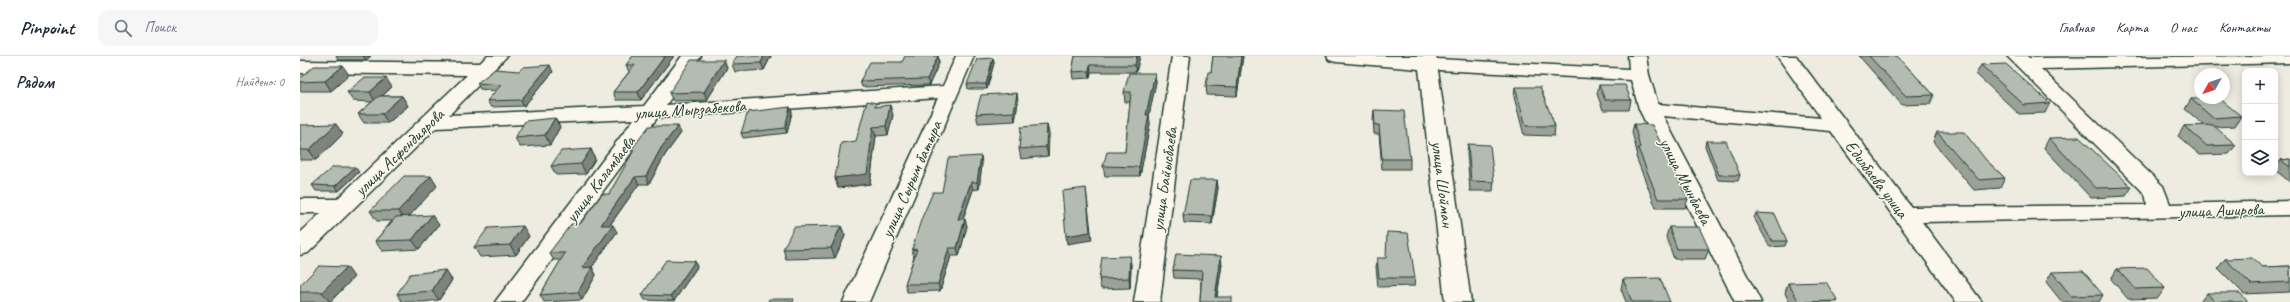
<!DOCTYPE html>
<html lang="ru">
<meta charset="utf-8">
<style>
:root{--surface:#fff;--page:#f6f6f7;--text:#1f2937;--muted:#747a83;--line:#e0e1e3}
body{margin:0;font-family:Caveat,sans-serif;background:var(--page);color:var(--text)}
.controls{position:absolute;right:12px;top:12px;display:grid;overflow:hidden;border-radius:8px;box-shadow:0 2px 10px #0003}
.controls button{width:36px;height:36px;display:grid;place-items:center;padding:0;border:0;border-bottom:1px solid var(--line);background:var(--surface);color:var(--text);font:20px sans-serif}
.compass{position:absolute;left:1894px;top:12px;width:36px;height:36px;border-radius:50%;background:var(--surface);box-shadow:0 2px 10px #0003;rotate:230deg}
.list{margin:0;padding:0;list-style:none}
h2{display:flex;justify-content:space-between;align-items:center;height:52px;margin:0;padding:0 16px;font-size:17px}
h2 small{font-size:13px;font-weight:400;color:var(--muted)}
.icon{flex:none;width:22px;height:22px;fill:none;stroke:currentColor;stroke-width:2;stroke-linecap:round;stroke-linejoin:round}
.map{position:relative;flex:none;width:1990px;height:246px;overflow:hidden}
header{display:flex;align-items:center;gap:24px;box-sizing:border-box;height:56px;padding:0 20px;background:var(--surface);border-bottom:1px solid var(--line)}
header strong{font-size:19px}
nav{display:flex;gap:22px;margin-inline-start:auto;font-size:14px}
.search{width:280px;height:36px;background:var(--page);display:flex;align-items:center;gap:10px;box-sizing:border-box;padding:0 14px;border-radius:12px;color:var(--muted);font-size:15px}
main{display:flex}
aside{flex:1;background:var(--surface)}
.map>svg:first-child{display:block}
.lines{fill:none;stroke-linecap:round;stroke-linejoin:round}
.minor-casing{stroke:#1f3d34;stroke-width:3}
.minor{fill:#fbf7ec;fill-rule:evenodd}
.wall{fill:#9ba197;stroke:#1f3d34}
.shaded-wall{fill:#7e837b;stroke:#1f3d34}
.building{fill:#b4bbb0;stroke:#1f3d34}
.labels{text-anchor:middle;stroke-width:3;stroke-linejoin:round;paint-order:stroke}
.street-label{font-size:17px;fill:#1f3d34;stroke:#fbf7ec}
</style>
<header>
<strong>Pinpoint</strong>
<div class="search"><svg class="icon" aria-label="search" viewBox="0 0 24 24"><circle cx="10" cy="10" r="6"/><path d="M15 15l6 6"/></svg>Поиск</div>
<nav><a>Главная</a><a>Карта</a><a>О нас</a><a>Контакты</a></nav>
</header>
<main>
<aside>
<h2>Рядом<small>Найдено: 0</small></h2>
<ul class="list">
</ul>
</aside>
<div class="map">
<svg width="1990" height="246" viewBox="0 0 1990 246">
<rect width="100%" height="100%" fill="#eeece1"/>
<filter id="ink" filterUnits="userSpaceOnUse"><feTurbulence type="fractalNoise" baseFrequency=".025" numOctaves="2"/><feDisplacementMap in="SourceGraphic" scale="8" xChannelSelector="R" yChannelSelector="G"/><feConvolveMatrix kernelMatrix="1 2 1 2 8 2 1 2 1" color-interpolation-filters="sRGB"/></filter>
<g filter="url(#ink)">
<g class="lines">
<defs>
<g id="minor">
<path d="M187,0H207L149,59L344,50L382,0H401L366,49L643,30L656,0H674L569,246H543L638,42L357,62L221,246H195L334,63L136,72L8,197L0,199V177L21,157H0V143H37L167,19L0,17V5L180,7Z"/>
<path d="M872,0H890L860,246H834Z"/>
<path d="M1027,0H1136L1137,3L1329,13L1328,0H1346L1349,19L1358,48L1521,62L1477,0H1496L1611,151L1846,149L1847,147L1845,138L1707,0H1727L1729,2L1990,0V7L1741,13L1863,130L1870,148L1990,145V159L1622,166L1682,246H1656L1531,75L1363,60L1461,246H1435L1339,53L1331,24L1138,14L1171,246H1145L1119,13L1036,6L1029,4Z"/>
</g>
</defs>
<use href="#minor" class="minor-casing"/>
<use href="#minor" class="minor"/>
</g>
<g class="wall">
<path d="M36,0H71L66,4H38Z"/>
<path d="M333,0H374L341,44H316L313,36L329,16L326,9Z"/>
<path d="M471,0L464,14L435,16L432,8Z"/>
<path d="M638,0L639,7L629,29L562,31L560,25L602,6Z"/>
<path d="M775,0H840L836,16H791L790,22L773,23L772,16Z"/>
<path d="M913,0H943L937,40L907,39L906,30L911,16Z"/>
<path d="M1559,0H1597L1634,39L1630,48L1602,49Z"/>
<path d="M693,2L694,7L687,33H668L667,28Z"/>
<path d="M424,4L427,12L407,44L373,45L369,37Z"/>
<path d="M1681,9L1750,47L1745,57L1719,58L1676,18Z"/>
<path d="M219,15L253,16L224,50L191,51L187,45L196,35L180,33L177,27Z"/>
<path d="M855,17L856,26L849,59L850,68L840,120H805L803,110L825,96L830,46H825L824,36Z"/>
<path d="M49,19L31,35H1L0,33V22Z"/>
<path d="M1299,29L1331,44L1329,54H1303L1297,38Z"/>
<path d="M92,31L82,40H102L108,50L88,67H64L58,58L72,46L53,45L47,36Z"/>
<path d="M1215,31L1255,70L1254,80L1224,79L1214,41Z"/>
<path d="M1891,43L1941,60L1935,70L1914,71L1936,89L1929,98L1900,99L1878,80L1884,70H1905L1885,53Z"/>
<path d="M718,46L715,65L678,67L676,58Z"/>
<path d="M577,50L593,59L588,79L576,80L570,128L538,132L535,122Z"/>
<path d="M490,51L492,56L487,77L443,82L441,77Z"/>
<path d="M1074,54L1110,103V113H1082L1079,78H1074L1073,63Z"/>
<path d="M1334,68L1388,143L1385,152H1356L1336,101L1337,96L1332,76Z"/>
<path d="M0,69L43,78L16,104H0Z"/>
<path d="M747,69L749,78L748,100L721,103L719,93Z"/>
<path d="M260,71L250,89L220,91L215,82Z"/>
<path d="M1637,76L1686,104L1705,122L1700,132L1674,134L1633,86Z"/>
<path d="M381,77L365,99L349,128H339L310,169L317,176L292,211L296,219L282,244L244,246L240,239L261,204H254L249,197L280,168L309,138L333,97L331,94Z"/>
<path d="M1749,82L1832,131L1826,140L1791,142L1744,92Z"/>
<path d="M1406,85L1440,119L1438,125L1418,124L1405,90Z"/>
<path d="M1168,88L1194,126L1193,135H1170L1167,98Z"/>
<path d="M291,93L295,103L286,118L256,119L251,110Z"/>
<path d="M1990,103V126L1975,114V112L1981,104Z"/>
<path d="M682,107L679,133L673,134L663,163L667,170L659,200H651L640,235L607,236L605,228L614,201L612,194L642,136Z"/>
<path d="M59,116L39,135H16L12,129Z"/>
<path d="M917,124L918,132L912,168L884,167L883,159Z"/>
<path d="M137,130L109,160L139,169L119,193L82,195L75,185L92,165H77L70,155Z"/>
<path d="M1456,157L1487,185L1485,190L1470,191L1454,162Z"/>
<path d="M541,170L545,180L535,202L486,203L483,193Z"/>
<path d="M1369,171L1409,193L1405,203H1374L1366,181Z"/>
<path d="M229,180L216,199L180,201L174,191Z"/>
<path d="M830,200L831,210L830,232L801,233L799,223Z"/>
<path d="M1077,202L1115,222L1114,230L1078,231L1076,211Z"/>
<path d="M1925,203L1962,211L1990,210V236L1944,238L1918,212Z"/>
<path d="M922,208L917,241L900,246L901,223L874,222L873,214Z"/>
<path d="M397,211L374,245L345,244L342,239Z"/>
<path d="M1817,213L1865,232L1858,242L1828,243L1811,223Z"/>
<path d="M145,214L152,224L139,244L123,246H102L97,238Z"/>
<path d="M1752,216L1803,239L1799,246H1762L1746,226Z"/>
<path d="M54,221L30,246H1L0,245V229Z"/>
<path d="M1323,223L1370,246H1326L1321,233Z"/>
<path d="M1488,227L1538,245L1537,246H1489L1485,237Z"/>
<path d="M1907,237L1948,246H1900Z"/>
</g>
<g class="shaded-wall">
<path d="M63,0H71L66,4Z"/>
<path d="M365,0H374L341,44L338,36Z"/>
<path d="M464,0H471L464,14L461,7Z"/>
<path d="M638,0L639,7L629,29L627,23Z"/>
<path d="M837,0H840L836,16L835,9Z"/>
<path d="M941,0H943L937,40V31Z"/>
<path d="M693,2L694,7L687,33L686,28Z"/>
<path d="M424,4L427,12L407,44L404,36Z"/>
<path d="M250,9L253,16L224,50L221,44Z"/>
<path d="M790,9L791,16L790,22L789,15Z"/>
<path d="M43,10L49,19L31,35L25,25Z"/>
<path d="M855,17L856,26L849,59L850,68L840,120L839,111L846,59Z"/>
<path d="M86,22L92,31L75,46L70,36Z"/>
<path d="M717,37L718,46L715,65L714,56Z"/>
<path d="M102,40L108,50L88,67L82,58Z"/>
<path d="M590,49L593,59L588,79L586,70Z"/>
<path d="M490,51L492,56L487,77L485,72Z"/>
<path d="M255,62L260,71L250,89L245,79Z"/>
<path d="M36,68L43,78L16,104L9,94Z"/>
<path d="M747,69L749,78L748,100L746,91Z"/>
<path d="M378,70L381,77L365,99L349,128L346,120L361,92Z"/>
<path d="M573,71L576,80L570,128L538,132L535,122Z"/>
<path d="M291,93L295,103L286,118L281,108Z"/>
<path d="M681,100L682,107L679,133L677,126Z"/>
<path d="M55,111L59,116L39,135L35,130Z"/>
<path d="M131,120L137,130L105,165L98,155Z"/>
<path d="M335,121L339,128L305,176L301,169Z"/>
<path d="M917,124L918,132L912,168V160Z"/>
<path d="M671,126L673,134L660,171L658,163Z"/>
<path d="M786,132L792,184L767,188L766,180Z"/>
<path d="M132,159L139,169L119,193L112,184Z"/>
<path d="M665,163L667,170L659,200L657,192Z"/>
<path d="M313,169L317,176L292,211L296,219L282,244L278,236L282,212Z"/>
<path d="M223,170L229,180L216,199L210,189Z"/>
<path d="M541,170L545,180L535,202L531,192Z"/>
<path d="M649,192L651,200L640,235L638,228Z"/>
<path d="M830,200L831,210L830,232L829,222Z"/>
<path d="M921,200L922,208L916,246L915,241Z"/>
<path d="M395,205L397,211L374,245L371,240Z"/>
<path d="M47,211L54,221L30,246L22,236Z"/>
<path d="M145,214L152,224L139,244L132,235Z"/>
</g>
<g class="building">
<path d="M333,0H365L338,36H313L335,9H326Z"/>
<path d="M437,0H464L461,7L432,8Z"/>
<path d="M605,0H638L627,23L560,25L570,6H602Z"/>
<path d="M775,0H837L835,9H790L789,15L772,16Z"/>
<path d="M913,0H941L937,31L906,30L908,16H911Z"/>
<path d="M1569,0H1597L1634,39L1606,40Z"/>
<path d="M693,2L686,28H667L677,3Z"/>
<path d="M391,4H424L404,36L369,37Z"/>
<path d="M1706,8L1750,47L1724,49L1681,9Z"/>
<path d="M250,9L221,44L187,45L201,29L177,27L195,13L219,15L223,11Z"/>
<path d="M14,10H43L25,25L0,26V22Z"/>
<path d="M829,17H855L846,59H849L839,111L803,110L807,96H825L831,36H824Z"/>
<path d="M64,22H86L70,36H47Z"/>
<path d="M1299,29H1325L1331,44H1305Z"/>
<path d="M1215,31H1240L1255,70H1226Z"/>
<path d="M717,37L714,56L676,58L681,39Z"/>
<path d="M79,40H102L82,58H58Z"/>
<path d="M1919,42L1941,60L1913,62L1891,43Z"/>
<path d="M567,45L576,47L575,51L590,49L586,70L573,71L567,118L535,122L541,87L556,85Z"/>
<path d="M490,51L485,72L441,77L448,56Z"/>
<path d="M1074,54L1104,55L1110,103H1082L1079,69H1075Z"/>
<path d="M255,62L245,79L215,82L225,65Z"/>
<path d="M36,68L9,94H0V69Z"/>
<path d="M1334,68L1352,69L1388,143H1358L1338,92H1340Z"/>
<path d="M747,69L746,91L719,93L721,71Z"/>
<path d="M1913,69L1936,89L1907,90L1884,70Z"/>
<path d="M349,70H378L361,92L346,120L335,121L301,169H313L282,212L292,211L278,236L240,239L265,197H249L271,168H280L302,138H309L334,94H331Z"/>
<path d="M1637,76H1664L1686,104L1705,122L1679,124Z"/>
<path d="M1779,81L1832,131L1796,132L1749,82Z"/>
<path d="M1406,85H1426L1440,119H1419Z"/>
<path d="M1168,88L1190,89L1194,126L1171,125Z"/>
<path d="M291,93L281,108L251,110L261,95Z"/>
<path d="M681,100L677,126H671L658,163H665L657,192H649L638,228H605L617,193L612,194L621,164L633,136H642L648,102Z"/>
<path d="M1990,103V111L1981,104Z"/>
<path d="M33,111H55L35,130L12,129Z"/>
<path d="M104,120H131L98,155H70Z"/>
<path d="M890,124H917L912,160L883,159Z"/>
<path d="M786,132L790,176L766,180L762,135Z"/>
<path d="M1456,157L1475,158L1487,185H1472Z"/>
<path d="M132,159L112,184L75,185L96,161Z"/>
<path d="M223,170L210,189L174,191L188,172Z"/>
<path d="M541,170L531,192L483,193L494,171Z"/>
<path d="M1369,171H1399L1409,193H1377Z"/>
<path d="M1087,176L1108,177L1115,222H1079L1077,202H1086Z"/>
<path d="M876,198L921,200L915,241H932V246H900L902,215L873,214Z"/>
<path d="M830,200L829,222L799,223L802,201Z"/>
<path d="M1952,202L1962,211L1990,210V226L1951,228L1925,203Z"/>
<path d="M366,204L395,205L371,240L342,239Z"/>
<path d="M19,210L47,211L22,236H0V229Z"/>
<path d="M1847,212L1865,232L1835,233L1817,213Z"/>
<path d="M145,214L132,235L97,238L110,218Z"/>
<path d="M1783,215L1803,239L1771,240L1752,216Z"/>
<path d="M1360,222L1370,246H1332L1323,223Z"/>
<path d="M1526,226L1538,245L1499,246L1488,227Z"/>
<path d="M1907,237H1940L1948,246H1915Z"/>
<path d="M469,243H494L493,246H468Z"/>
</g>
</g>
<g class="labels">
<g class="street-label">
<text transform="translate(390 53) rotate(-4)" y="6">улица Мырзабекова</text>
<text transform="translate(99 96) rotate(-44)" y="6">улица Асфендиярова</text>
<text transform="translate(300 123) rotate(-53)" y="6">улица Каламбаева</text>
<text transform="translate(611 123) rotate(-66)" y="6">улица Сырым батыра</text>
<text transform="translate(864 123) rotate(-82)" y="6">улица Байысбаева</text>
<text transform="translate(1577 123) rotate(53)" y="6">Едилбаева улица</text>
<text transform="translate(1386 125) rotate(63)" y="6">улица Мынбаева</text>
<text transform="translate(1143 128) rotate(83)" y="6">улица Шойман</text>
<text transform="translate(1921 154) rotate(-2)" y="6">улица Аширова</text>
</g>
</g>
</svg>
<div class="controls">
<button>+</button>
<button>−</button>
<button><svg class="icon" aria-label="layers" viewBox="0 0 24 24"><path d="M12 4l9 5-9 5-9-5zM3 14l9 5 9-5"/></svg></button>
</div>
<svg class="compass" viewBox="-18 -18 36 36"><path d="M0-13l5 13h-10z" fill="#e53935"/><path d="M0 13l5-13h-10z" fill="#747a83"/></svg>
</div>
</main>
